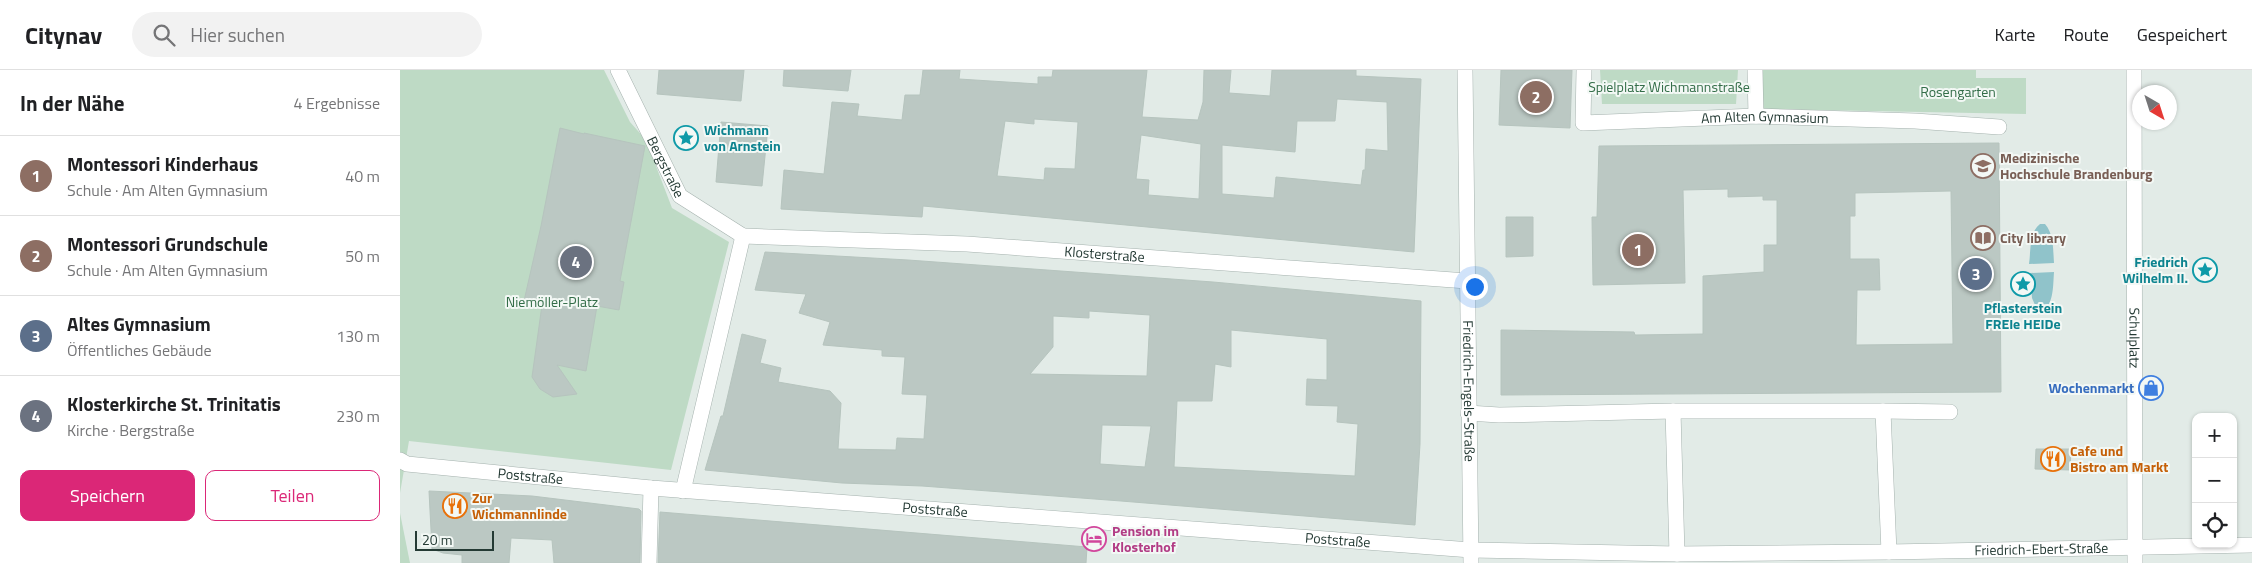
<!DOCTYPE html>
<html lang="de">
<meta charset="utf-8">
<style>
:root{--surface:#fff;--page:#f2f2f2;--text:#202124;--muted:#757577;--line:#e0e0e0;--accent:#db2777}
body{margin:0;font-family:"Titillium Web",sans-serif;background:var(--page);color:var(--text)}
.controls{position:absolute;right:15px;bottom:15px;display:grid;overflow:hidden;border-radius:10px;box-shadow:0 1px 4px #0004}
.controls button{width:45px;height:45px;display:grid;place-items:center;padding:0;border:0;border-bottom:1px solid var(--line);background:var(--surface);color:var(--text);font:25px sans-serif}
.compass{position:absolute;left:1732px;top:15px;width:45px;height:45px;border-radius:50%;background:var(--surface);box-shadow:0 1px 4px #0004;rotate:141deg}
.scale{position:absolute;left:15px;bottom:12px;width:79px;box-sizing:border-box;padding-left:5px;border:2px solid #243a34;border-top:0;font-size:14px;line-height:18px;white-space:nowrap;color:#243a34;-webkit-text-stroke:4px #f3f8f5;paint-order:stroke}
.you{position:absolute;left:1074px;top:216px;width:18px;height:18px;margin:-12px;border:4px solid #fff;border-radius:50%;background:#1a73e8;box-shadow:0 0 0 8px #1a73e833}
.badge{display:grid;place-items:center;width:32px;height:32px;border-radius:50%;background:var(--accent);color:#fff;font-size:16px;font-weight:700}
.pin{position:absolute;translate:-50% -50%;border:2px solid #fff;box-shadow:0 1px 5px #0006}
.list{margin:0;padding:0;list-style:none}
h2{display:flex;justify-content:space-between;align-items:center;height:65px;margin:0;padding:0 20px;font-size:21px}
h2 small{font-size:16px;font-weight:400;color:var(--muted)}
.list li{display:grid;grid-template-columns:32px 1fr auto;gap:15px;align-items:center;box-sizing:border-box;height:80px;padding:0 20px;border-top:1px solid var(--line)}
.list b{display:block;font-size:19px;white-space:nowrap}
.list p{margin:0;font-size:16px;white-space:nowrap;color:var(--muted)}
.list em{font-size:16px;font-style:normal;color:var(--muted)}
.actions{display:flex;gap:10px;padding:15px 20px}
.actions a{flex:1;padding:11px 0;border:1px solid var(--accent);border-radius:10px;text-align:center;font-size:18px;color:var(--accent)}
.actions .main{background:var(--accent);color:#fff}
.icon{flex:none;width:28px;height:28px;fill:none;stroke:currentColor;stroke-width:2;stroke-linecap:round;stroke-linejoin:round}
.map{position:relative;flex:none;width:1852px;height:493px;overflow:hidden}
header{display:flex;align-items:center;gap:30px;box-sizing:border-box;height:70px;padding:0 25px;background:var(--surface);border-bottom:1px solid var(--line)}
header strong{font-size:24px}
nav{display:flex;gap:28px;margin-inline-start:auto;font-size:18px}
.search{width:350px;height:45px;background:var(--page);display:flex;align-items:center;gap:12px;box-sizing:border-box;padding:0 18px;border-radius:28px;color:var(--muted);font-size:19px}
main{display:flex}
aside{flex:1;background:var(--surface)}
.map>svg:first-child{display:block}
.green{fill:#bedac5}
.water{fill:#90c3ca}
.building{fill:#bbc8c3;stroke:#b6c4be;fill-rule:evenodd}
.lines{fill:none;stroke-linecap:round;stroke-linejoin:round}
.minor-casing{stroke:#a5b2ae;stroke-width:16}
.minor{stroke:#fff;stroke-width:15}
.labels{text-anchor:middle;stroke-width:4;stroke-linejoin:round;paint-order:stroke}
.park-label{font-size:14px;fill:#336d48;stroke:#f3f8f5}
.street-label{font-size:14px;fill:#243a34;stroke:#f3f8f5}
.culture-label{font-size:14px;font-weight:bold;fill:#0d838f;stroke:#f3f8f5;text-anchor:start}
.education-label{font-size:14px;font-weight:bold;fill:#785e54;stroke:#f3f8f5;text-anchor:start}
.shop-label{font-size:14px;font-weight:bold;fill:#366cbe;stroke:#f3f8f5;text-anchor:end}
.food-label{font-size:14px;font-weight:bold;fill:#c56008;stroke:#f3f8f5;text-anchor:start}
.hotel-label{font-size:14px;font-weight:bold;fill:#b23c85;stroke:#f3f8f5;text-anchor:start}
</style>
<header>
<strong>Citynav</strong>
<div class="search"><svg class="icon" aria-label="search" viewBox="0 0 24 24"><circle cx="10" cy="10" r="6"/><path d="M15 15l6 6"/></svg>Hier suchen</div>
<nav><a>Karte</a><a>Route</a><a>Gespeichert</a></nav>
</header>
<main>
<aside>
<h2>In der Nähe<small>4 Ergebnisse</small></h2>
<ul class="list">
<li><span class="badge" style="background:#8d6e63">1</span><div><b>Montessori Kinderhaus</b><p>Schule · Am Alten Gymnasium</p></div><em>40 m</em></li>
<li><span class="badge" style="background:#8d6e63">2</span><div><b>Montessori Grundschule</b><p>Schule · Am Alten Gymnasium</p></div><em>50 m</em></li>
<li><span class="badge" style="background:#5c6f8a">3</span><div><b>Altes Gymnasium</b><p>Öffentliches Gebäude</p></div><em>130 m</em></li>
<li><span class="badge" style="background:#6b7280">4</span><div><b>Klosterkirche St. Trinitatis</b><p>Kirche · Bergstraße</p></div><em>230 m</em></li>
</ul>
<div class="actions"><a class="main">Speichern</a><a>Teilen</a></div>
</aside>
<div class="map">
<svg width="1852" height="493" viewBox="0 0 1852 493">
<rect width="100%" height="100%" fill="#e2ebe7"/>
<g class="green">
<path d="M0,0H204L230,52L246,70L272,138L329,172L271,400L9,371L0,423Z"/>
<path d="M1200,0H1338L1336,34H1202Z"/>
<path d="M1359,0H1576V8H1626V44L1361,39Z"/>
<path d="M0,443L10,493H0Z"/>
</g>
<g class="water">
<path d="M1640,154H1645C1654,164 1653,180 1654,193L1629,194C1631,181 1629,162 1640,154Z"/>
<path d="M1654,202C1653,215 1654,233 1643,242H1638L1632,228L1630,203Z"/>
</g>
<g class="building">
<path d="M259,0H344L341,31L257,24Z"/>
<path d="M384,0H451L448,21L383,16Z"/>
<path d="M523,0H560L559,9L638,14V7H652L653,0H747L742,47L798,50L803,32L804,0H831L829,23L870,26L872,0H956V6L1021,9L1014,182L523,136L522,147L381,139L384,100L424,104L432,32L459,34L457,46L502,50L505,25H520ZM937,29L987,32L988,81L966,79L965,100H963L961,115L876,107L874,128L822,124V75L895,82L897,51H935ZM634,49L678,52L675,99L645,98L644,110L597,106L605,51L634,54ZM741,65L801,74L799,129L748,125L749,110L736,109Z"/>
<path d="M1101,0H1172L1170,58L1099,55Z"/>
<path d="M321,52L368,56L362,116L316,112Z"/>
<path d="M160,58L184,64V63L245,76L220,211L224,212L219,240L197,236L186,301L157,295L177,324L153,327L140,319L132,307L142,235L124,231L141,156Z"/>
<path d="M1599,73L1601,322L1101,325V260L1234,262L1235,265L1303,264V206L1364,202V175H1377V130H1363V126L1328,127V119L1283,120L1285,213L1193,215L1192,147H1197L1199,76ZM1551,121L1553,274L1456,275L1457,220H1480L1479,189H1450V146H1455V123Z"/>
<path d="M1106,147H1133V186L1106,187Z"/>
<path d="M365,182L508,190L813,212L1021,231L1020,374L1015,455L721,431L522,416L442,413L305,400L321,346H323L342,264L366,270L360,293L381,298L378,312L430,321L441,333L438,379L496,380L497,368L524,369L527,325L502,324L505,287L482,286V280L423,275L430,252L399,243L406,224L355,220ZM689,241L750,245L747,306L630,304L653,277V246L689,248ZM831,260L927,269V310L907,309L906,335L938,336L937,352L958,354L955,406L774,397L777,331H812L815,294L831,297ZM702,355L751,356L745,397L700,394Z"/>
<path d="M1636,379H1671L1670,400L1635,399Z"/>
<path d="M29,421L132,426L239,439L241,441L240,493H154L152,470L111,468L109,493H62V485L43,483L32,479Z"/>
<path d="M260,442L687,477L686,493H258Z"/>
</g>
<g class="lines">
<defs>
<g id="minor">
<path id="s1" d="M218,0L280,126L343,166"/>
<path id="s2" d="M1065,0L1071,493"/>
<path id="s3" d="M1184,0L1183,53L1356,46L1515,51L1599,57"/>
<path d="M1355,0L1356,46"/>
<path id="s4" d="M1734,0L1735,493"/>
<path id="s5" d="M343,166L567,174L1067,211"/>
<path d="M1273,341L1277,484"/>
<path d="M1483,341L1550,342"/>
<path d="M1068,343L1099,345L1273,341H1483L1489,482"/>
<path id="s6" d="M0,390L7,394L251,418L1071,480L1277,484L1489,482L1852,475"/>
<path d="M283,421L343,166"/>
<path d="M249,493L251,418"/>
</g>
</defs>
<use href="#minor" class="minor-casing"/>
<use href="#minor" class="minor"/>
</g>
<defs>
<symbol id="sight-ring" viewBox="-11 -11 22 22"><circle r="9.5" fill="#f3f8f5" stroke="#0f9aa8" stroke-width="1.5"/><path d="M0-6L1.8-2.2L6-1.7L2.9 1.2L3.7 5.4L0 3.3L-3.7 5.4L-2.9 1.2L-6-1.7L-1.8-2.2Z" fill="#0f9aa8"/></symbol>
<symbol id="university-ring" viewBox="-11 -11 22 22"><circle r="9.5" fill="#f3f8f5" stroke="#8d6e63" stroke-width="1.5"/><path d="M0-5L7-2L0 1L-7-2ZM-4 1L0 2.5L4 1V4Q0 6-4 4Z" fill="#8d6e63"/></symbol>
<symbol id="library-ring" viewBox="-11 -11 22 22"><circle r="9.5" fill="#f3f8f5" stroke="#8d6e63" stroke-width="1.5"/><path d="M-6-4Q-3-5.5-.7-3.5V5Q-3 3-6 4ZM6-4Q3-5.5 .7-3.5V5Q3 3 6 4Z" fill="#8d6e63"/></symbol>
<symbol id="shop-ring" viewBox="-11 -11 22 22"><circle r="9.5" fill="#f3f8f5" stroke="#3f7fe0" stroke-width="1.5"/><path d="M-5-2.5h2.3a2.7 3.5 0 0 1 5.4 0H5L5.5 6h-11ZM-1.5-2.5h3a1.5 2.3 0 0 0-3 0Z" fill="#3f7fe0"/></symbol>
<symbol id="restaurant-ring" viewBox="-11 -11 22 22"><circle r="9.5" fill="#f3f8f5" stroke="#e8710a" stroke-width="1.5"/><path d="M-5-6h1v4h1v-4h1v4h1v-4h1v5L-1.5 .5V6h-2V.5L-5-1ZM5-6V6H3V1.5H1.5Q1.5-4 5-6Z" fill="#e8710a"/></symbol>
<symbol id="hotel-ring" viewBox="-11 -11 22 22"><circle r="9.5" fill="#f3f8f5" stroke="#d1479c" stroke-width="1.5"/><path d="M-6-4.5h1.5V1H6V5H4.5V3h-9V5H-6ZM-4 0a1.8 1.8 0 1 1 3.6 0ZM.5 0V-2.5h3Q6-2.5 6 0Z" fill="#d1479c"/></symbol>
</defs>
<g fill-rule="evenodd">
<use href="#sight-ring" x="272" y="54" width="28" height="28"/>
<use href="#university-ring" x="1569" y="82" width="28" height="28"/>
<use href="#library-ring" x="1569" y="154" width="28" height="28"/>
<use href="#sight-ring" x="1791" y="186" width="28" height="28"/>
<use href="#sight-ring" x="1609" y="200" width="28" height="28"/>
<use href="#shop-ring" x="1737" y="304" width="28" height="28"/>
<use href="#restaurant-ring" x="1639" y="375" width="28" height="28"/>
<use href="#restaurant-ring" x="41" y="422" width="28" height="28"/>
<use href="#hotel-ring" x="680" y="455" width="28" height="28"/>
</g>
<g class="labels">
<g class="park-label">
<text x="1269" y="22">Spielplatz Wichmannstraße</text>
<text x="1558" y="27">Rosengarten</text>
<text x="152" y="237">Niemöller-Platz</text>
</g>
<g class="street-label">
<text dy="5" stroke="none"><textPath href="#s3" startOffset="235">Am Alten Gymnasium</textPath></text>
<text dy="5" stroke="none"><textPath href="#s1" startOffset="108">Bergstraße</textPath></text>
<text dy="5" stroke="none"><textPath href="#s5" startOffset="362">Klosterstraße</textPath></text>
<text dy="5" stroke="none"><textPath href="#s4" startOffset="268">Schulplatz</textPath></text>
<text dy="5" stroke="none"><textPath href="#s2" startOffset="321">Friedrich-Engels-Straße</textPath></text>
<text dy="5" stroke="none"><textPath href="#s6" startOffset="132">Poststraße</textPath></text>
<text dy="5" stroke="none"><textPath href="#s6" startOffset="538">Poststraße</textPath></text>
<text dy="5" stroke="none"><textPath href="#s6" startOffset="942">Poststraße</textPath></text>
<text dy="5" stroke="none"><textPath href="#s6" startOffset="1646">Friedrich-Ebert-Straße</textPath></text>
</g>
<g class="culture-label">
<text x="304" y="65">Wichmann<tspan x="304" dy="16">von Arnstein</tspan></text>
<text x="1788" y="197" text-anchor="end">Friedrich<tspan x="1788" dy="16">Wilhelm II.</tspan></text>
<text x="1623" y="243" text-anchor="middle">Pflasterstein<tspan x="1623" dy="16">FREIe HEIDe</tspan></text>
</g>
<g class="education-label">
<text x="1600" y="93">Medizinische<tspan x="1600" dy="16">Hochschule Brandenburg</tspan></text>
<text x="1600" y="173">City library</text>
</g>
<g class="shop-label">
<text x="1734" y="323">Wochenmarkt</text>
</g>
<g class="food-label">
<text x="1670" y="386">Cafe und<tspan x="1670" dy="16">Bistro am Markt</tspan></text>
<text x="72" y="433">Zur<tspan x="72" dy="16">Wichmannlinde</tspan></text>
</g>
<g class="hotel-label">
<text x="712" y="466">Pension im<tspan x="712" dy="16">Klosterhof</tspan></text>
</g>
</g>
</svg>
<div class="controls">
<button>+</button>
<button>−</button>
<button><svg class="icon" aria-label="locate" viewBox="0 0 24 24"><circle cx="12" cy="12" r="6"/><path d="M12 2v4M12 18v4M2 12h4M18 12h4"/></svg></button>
</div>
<svg class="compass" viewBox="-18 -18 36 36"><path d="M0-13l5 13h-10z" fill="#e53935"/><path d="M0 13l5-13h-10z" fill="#757577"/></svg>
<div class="scale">20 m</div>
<div class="you"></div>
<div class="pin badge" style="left:1238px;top:180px;background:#8d6e63">1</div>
<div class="pin badge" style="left:1136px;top:27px;background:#8d6e63">2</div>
<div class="pin badge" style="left:1576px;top:204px;background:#5c6f8a">3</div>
<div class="pin badge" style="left:176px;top:192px;background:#6b7280">4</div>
</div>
</main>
